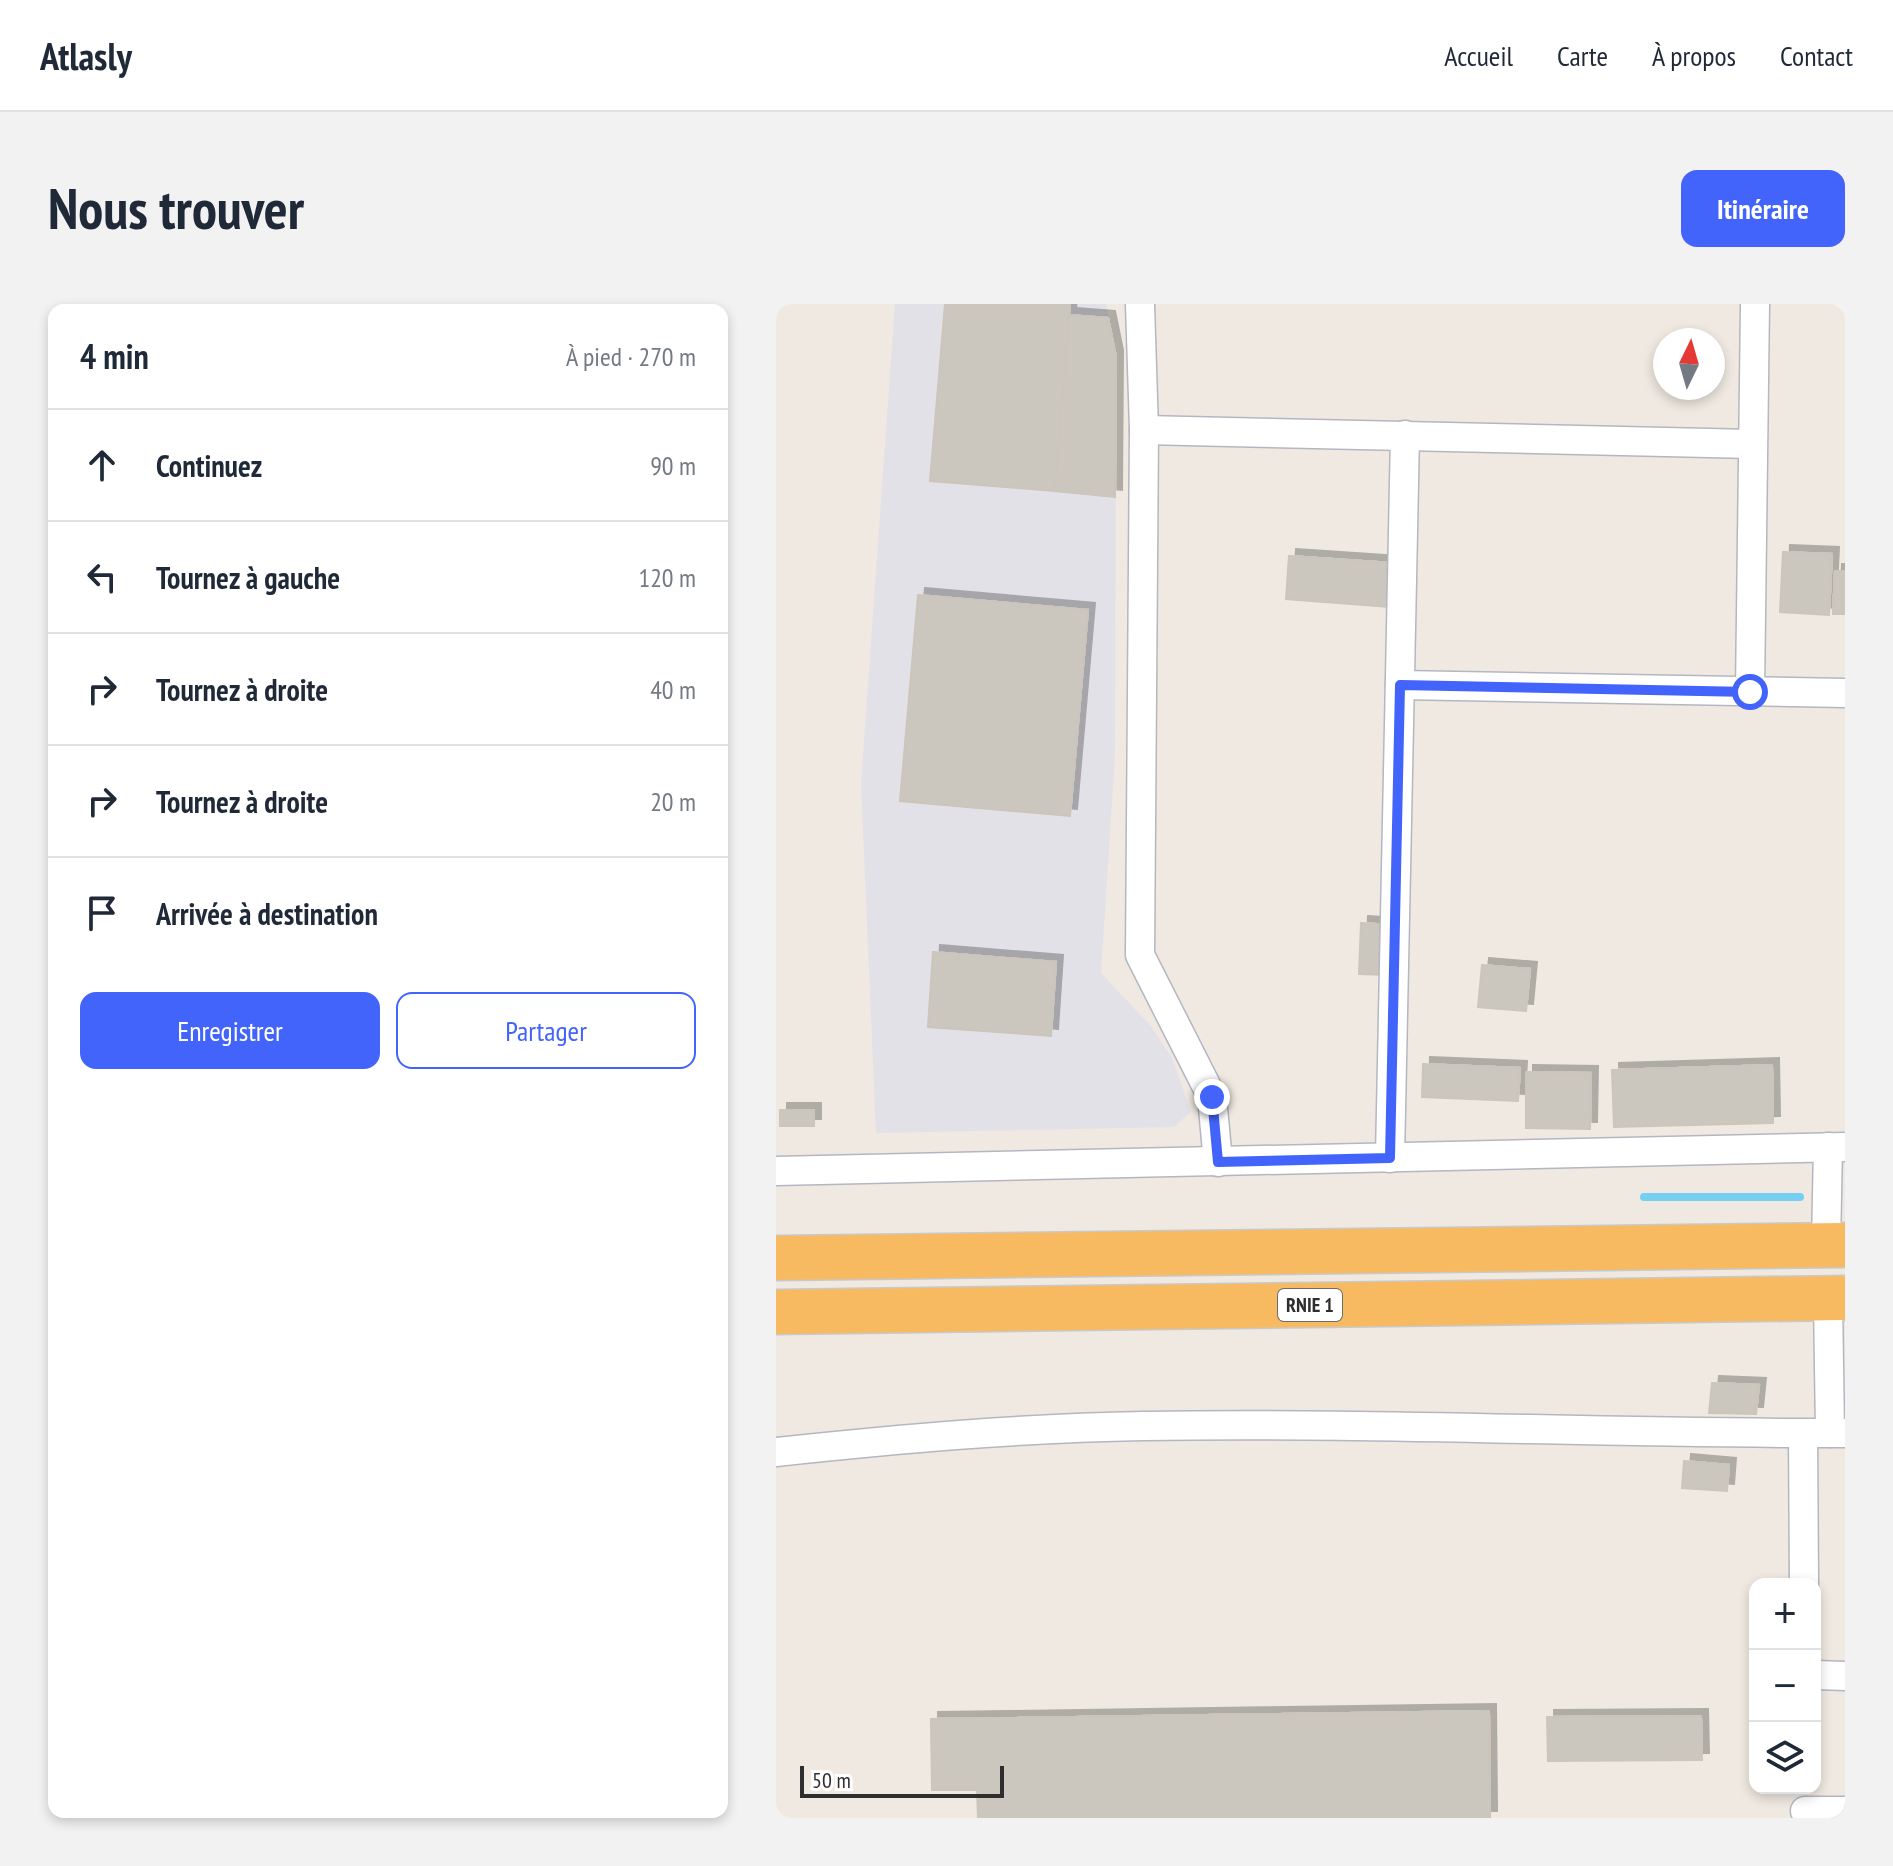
<!DOCTYPE html>
<html lang="fr">
<meta charset="utf-8">
<style>
:root{--surface:#fff;--page:#f2f2f3;--text:#1f2937;--muted:#747a83;--line:#e0e1e3;--accent:#4264fb}
body{margin:0;font-family:"PT Sans Narrow",sans-serif;background:var(--page);color:var(--text)}
.controls{position:absolute;right:24px;bottom:24px;display:grid;overflow:hidden;border-radius:16px;box-shadow:0 4px 12px #0003}
.controls button{width:72px;height:72px;display:grid;place-items:center;padding:0;border:0;border-bottom:2px solid var(--line);background:var(--surface);color:var(--text);font:40px sans-serif}
.compass{position:absolute;left:877px;top:24px;width:72px;height:72px;border-radius:50%;background:var(--surface);box-shadow:0 4px 12px #0003;rotate:5deg}
.scale{position:absolute;left:24px;bottom:20px;width:204px;box-sizing:border-box;padding-left:8px;border:4px solid #2e2e2e;border-top:0;font-size:22px;line-height:28px;white-space:nowrap;color:#2e2e2e;-webkit-text-stroke:6px #fff;paint-order:stroke}
.stop{position:absolute;width:24px;height:24px;margin:-18px;border:6px solid #4264fb;border-radius:50%;background:#fff}
.stop.end{background:#4264fb;border-color:#fff;box-shadow:0 2px 8px #0008}
.list{margin:0;padding:0;list-style:none}
h2{display:flex;justify-content:space-between;align-items:center;height:104px;margin:0;padding:0 32px;font-size:34px}
h2 small{font-size:26px;font-weight:400;color:var(--muted)}
.list li{display:grid;grid-template-columns:52px 1fr auto;gap:24px;align-items:center;box-sizing:border-box;height:112px;padding:0 32px;border-top:2px solid var(--line)}
.list b{display:block;font-size:30px;white-space:nowrap}
.list em{font-size:26px;font-style:normal;color:var(--muted)}
.actions{display:flex;gap:16px;padding:24px 32px}
.actions a{flex:1;padding:18px 0;border:2px solid var(--accent);border-radius:16px;text-align:center;font-size:28px;color:var(--accent)}
.actions .main{background:var(--accent);color:#fff}
.icon{flex:none;width:44px;height:44px;fill:none;stroke:currentColor;stroke-width:2;stroke-linecap:round;stroke-linejoin:round}
.map{position:relative;flex:none;width:1069px;height:1514px;overflow:hidden;border-radius:16px}
header{display:flex;align-items:center;gap:48px;box-sizing:border-box;height:112px;padding:0 40px;background:var(--surface);border-bottom:2px solid var(--line)}
header strong{font-size:38px}
nav{display:flex;gap:44px;margin-inline-start:auto;font-size:28px}
.intro{display:flex;align-items:center;justify-content:space-between;box-sizing:border-box;height:192px;padding:0 48px}
h1{margin:0;font-size:56px}
.button{padding:20px 36px;border-radius:16px;background:var(--accent);color:#fff;font-size:28px;font-weight:700}
main{display:flex;gap:48px;padding:0 48px}
aside{flex:1;background:var(--surface);border-radius:16px;box-shadow:0 4px 12px #0003}
.map>svg:first-child{display:block}
.industrial{fill:#e3e1e8}
.lines{fill:none;stroke-linecap:round;stroke-linejoin:round}
.stream{stroke:#75cff0;stroke-width:8}
.building{fill:#cbc7bf;stroke:#cbc5ba;stroke-width:2;filter:url(#shadow)}
.minor-casing{stroke:#b4b7c1;stroke-width:31}
.trunk-casing{stroke:#c9c9c9;stroke-width:47}
.minor{stroke:#fff;stroke-width:28}
.trunk{stroke:#f8ba60;stroke-width:44}
.route{stroke:#4264fb;stroke-width:10}
.labels{text-anchor:middle;stroke-width:6;stroke-linejoin:round;paint-order:stroke}
.shield{fill:#fff;stroke:#6d6d6d;stroke-width:2}
.shield-label{font-size:20px;font-weight:bold;fill:#2e2e2e}
</style>
<header>
<strong>Atlasly</strong>
<nav><a>Accueil</a><a>Carte</a><a>À propos</a><a>Contact</a></nav>
</header>
<div class="intro"><h1>Nous trouver</h1><a class="button">Itinéraire</a></div>
<main>
<aside>
<h2>4 min<small>À pied · 270 m</small></h2>
<ul class="list">
<li><svg class="icon" aria-label="ahead" viewBox="0 0 24 24"><path d="M12 20V5M6 11l6-6 6 6"/></svg><div><b>Continuez</b></div><em>90 m</em></li>
<li><svg class="icon" aria-label="left" viewBox="0 0 24 24"><path d="M17 20v-9H6M10 6l-5 5 5 5"/></svg><div><b>Tournez à gauche</b></div><em>120 m</em></li>
<li><svg class="icon" aria-label="right" viewBox="0 0 24 24"><path d="M7 20v-9h11M14 6l5 5-5 5"/></svg><div><b>Tournez à droite</b></div><em>40 m</em></li>
<li><svg class="icon" aria-label="right" viewBox="0 0 24 24"><path d="M7 20v-9h11M14 6l5 5-5 5"/></svg><div><b>Tournez à droite</b></div><em>20 m</em></li>
<li><svg class="icon" aria-label="arrive" viewBox="0 0 24 24"><path d="M6 21V4h12l-3 4 3 4H6"/></svg><div><b>Arrivée à destination</b></div></li>
</ul>
<div class="actions"><a class="main">Enregistrer</a><a>Partager</a></div>
</aside>
<div class="map">
<svg width="1069" height="1514" viewBox="0 0 1069 1514">
<defs>
<filter id="shadow"><feDropShadow dx="7" dy="-7" stdDeviation="0" flood-color="#0004"/></filter>
</defs>
<rect width="100%" height="100%" fill="#efe9e1"/>
<path class="industrial" d="M119,0H330L340,53L339,451L325,669L374,721L396,754L415,808L398,823L100,829L85,479Z"/>
<g class="lines">
<path class="stream" d="M868,893H1024"/>
</g>
<g class="building">
<path d="M169,0H294L279,187L154,177Z"/>
<path d="M293,11L332,14L340,53L339,193L279,187Z"/>
<path d="M1007,248L1056,250L1053,311L1004,308Z"/>
<path d="M513,252L616,259L613,303L510,295Z"/>
<path d="M1059,267H1069V310H1057Z"/>
<path d="M142,291L312,306L294,512L124,497Z"/>
<path d="M585,619L614,621L612,671L583,670Z"/>
<path d="M157,648L280,658L275,732L152,723Z"/>
<path d="M706,661L754,665L750,707L702,703Z"/>
<path d="M647,760L744,764L742,797L646,793Z"/>
<path d="M996,761L997,819L838,823L836,766Z"/>
<path d="M750,768L815,769L814,825L750,824Z"/>
<rect x="4" y="806" width="34" height="16"/>
<path d="M936,1079L983,1081L980,1110L933,1109Z"/>
<path d="M908,1157L953,1161L951,1187L906,1184Z"/>
<path d="M713,1407L714,1514H202L201,1486H156L155,1415Z"/>
<path d="M925,1412L926,1456L772,1457L771,1413Z"/>
</g>
<g class="lines">
<defs>
<g id="minor">
<path d="M364,0L368,126L364,651L436,793L442,858"/>
<path d="M368,126L976,140"/>
<path d="M624,381L1069,389"/>
<path d="M974,388L979,0"/>
<path d="M614,854L629,131"/>
<path d="M0,867L1069,843"/>
<path d="M1050,941L1052,843"/>
<path d="M1052,994L1054,1129"/>
<path d="M1027,1130L1028,1280"/>
<path d="M0,1148C123,1135 244,1124 368,1122C602,1118 835,1130 1069,1129"/>
<path d="M1039,1371L1069,1372"/>
<path d="M1029,1507H1069"/>
</g>
<g id="trunk">
<path d="M0,954L1069,941"/>
<path d="M0,1008L1069,994"/>
</g>
</defs>
<use href="#minor" class="minor-casing"/>
<use href="#trunk" class="trunk-casing"/>
<use href="#minor" class="minor"/>
<use href="#trunk" class="trunk"/>
</g>
<g class="lines">
<path class="route" d="M436,793L442,858L614,854L624,381L974,388"/>
</g>
<g class="labels">
<rect class="shield" x="502" y="985" width="64" height="32" rx="6"/>
<g class="shield-label">
<text x="534" y="1008">RNIE 1</text>
</g>
</g>
</svg>
<div class="controls">
<button>+</button>
<button>−</button>
<button><svg class="icon" aria-label="layers" viewBox="0 0 24 24"><path d="M12 4l9 5-9 5-9-5zM3 14l9 5 9-5"/></svg></button>
</div>
<svg class="compass" viewBox="-18 -18 36 36"><path d="M0-13l5 13h-10z" fill="#e53935"/><path d="M0 13l5-13h-10z" fill="#747a83"/></svg>
<div class="scale">50 m</div>
<div class="stop" style="left:974px;top:388px"></div>
<div class="stop end" style="left:436px;top:793px"></div>
</div>
</main>
